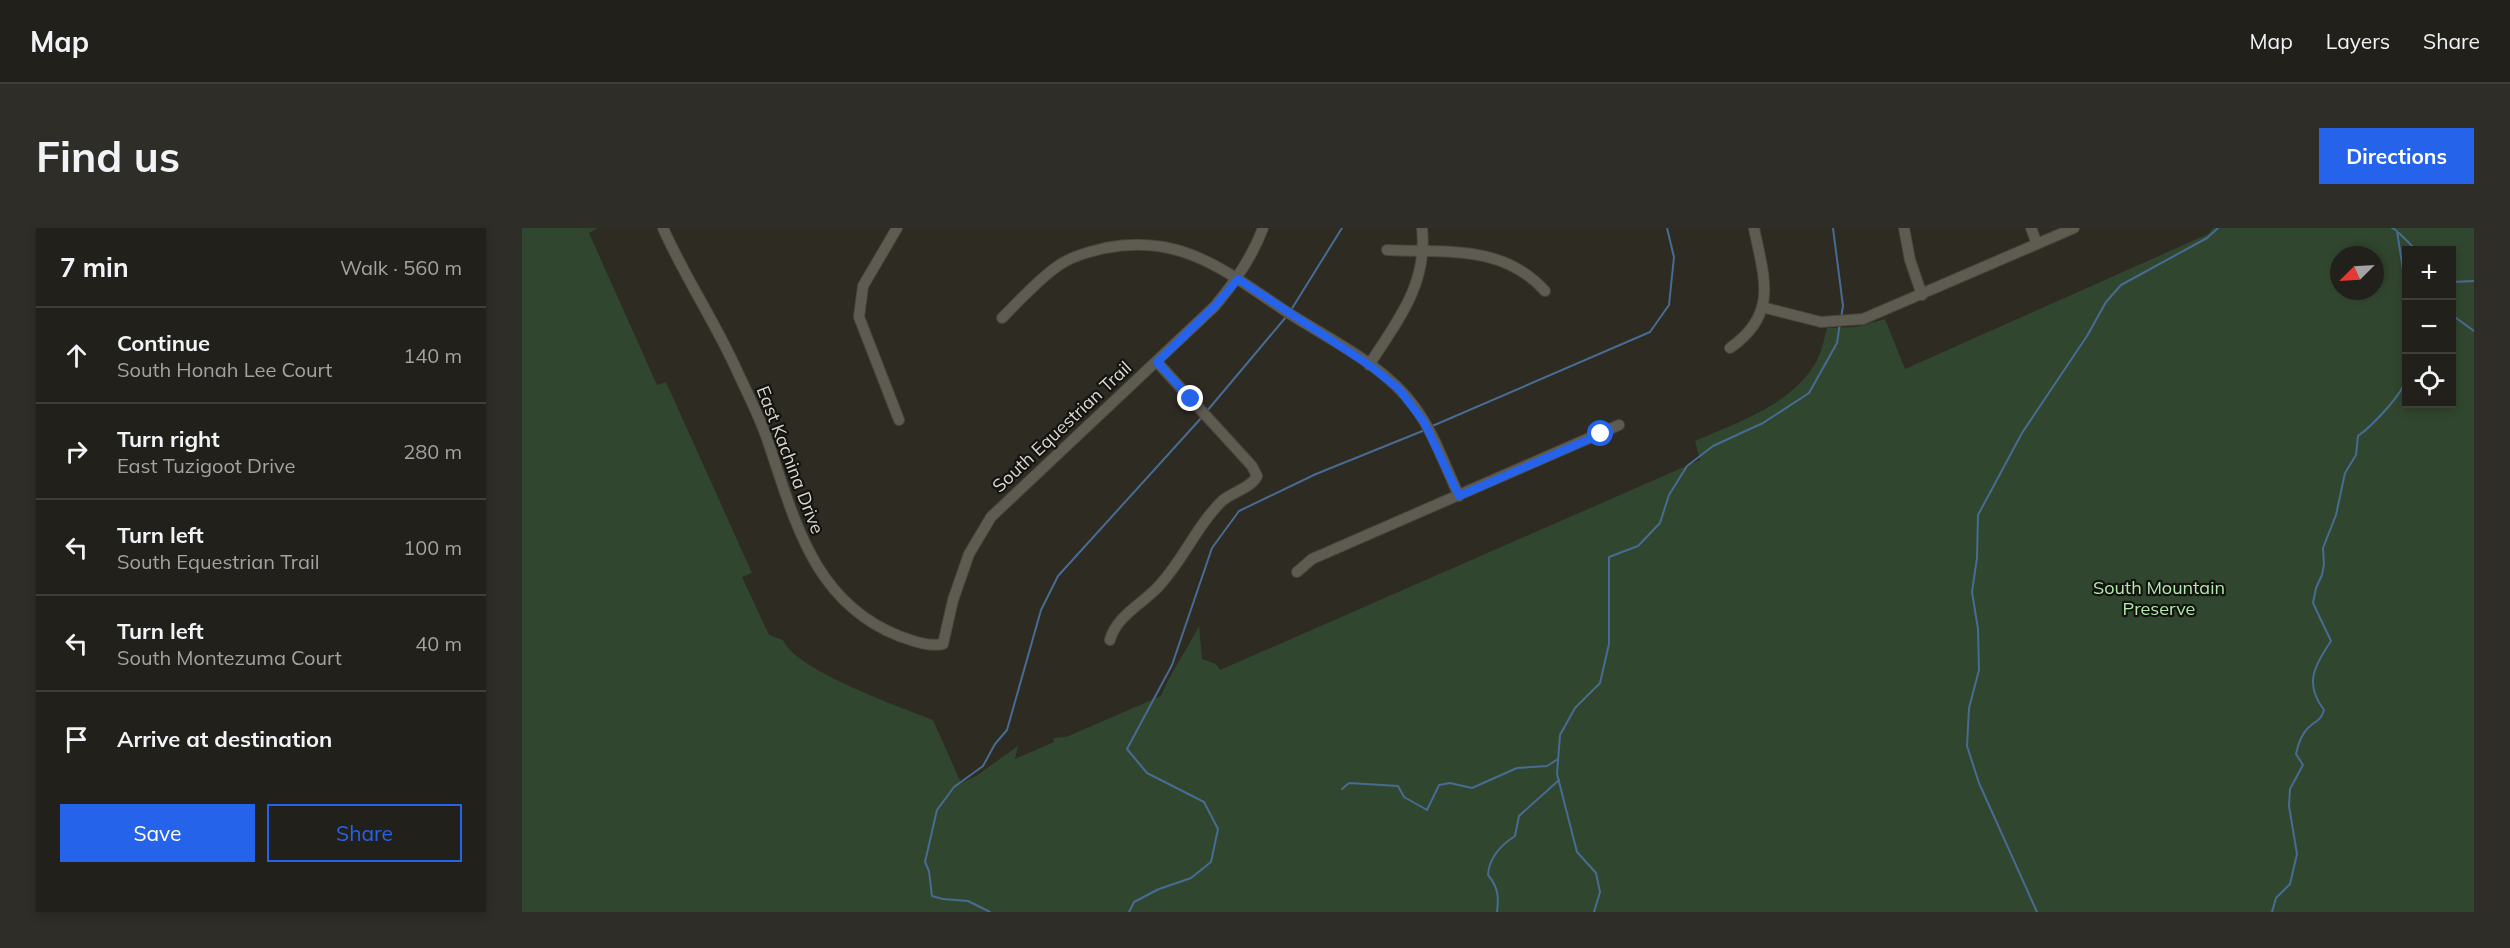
<!DOCTYPE html>
<meta charset="utf-8">
<style>
:root{--surface:#22201a;--page:#2e2d27;--text:#f1f3f6;--muted:#a2a3a2;--line:#3f3e39;--accent:#2563eb}
body{margin:0;font-family:Mulish,sans-serif;background:var(--page);color:var(--text)}
.controls{position:absolute;right:18px;top:18px;display:grid;overflow:hidden;border-radius:0px;box-shadow:0 3px 9px #0003}
.controls button{width:54px;height:54px;display:grid;place-items:center;padding:0;border:0;border-bottom:2px solid var(--line);background:var(--surface);color:var(--text);font:30px sans-serif}
.compass{position:absolute;left:1808px;top:18px;width:54px;height:54px;border-radius:50%;background:var(--surface);box-shadow:0 3px 9px #0003;rotate:246deg}
.stop{position:absolute;width:18px;height:18px;margin:-14px;border:4px solid #2563eb;border-radius:50%;background:#fff}
.stop.end{background:#2563eb;border-color:#fff;box-shadow:0 2px 6px #0008}
.list{margin:0;padding:0;list-style:none}
h2{display:flex;justify-content:space-between;align-items:center;height:78px;margin:0;padding:0 24px;font-size:26px}
h2 small{font-size:20px;font-weight:400;color:var(--muted)}
.list li{display:grid;grid-template-columns:39px 1fr auto;gap:18px;align-items:center;box-sizing:border-box;height:96px;padding:0 24px;border-top:2px solid var(--line)}
.list b{display:block;font-size:22px;white-space:nowrap}
.list p{margin:0;font-size:20px;white-space:nowrap;color:var(--muted)}
.list em{font-size:20px;font-style:normal;color:var(--muted)}
.actions{display:flex;gap:12px;padding:18px 24px}
.actions a{flex:1;padding:14px 0;border:2px solid var(--accent);border-radius:0px;text-align:center;font-size:21px;color:var(--accent)}
.actions .main{background:var(--accent);color:#fff}
.icon{flex:none;width:33px;height:33px;fill:none;stroke:currentColor;stroke-width:2;stroke-linecap:round;stroke-linejoin:round}
.map{position:relative;flex:none;width:1952px;height:684px;overflow:hidden;border-radius:0px}
header{display:flex;align-items:center;gap:36px;box-sizing:border-box;height:84px;padding:0 30px;background:var(--surface);border-bottom:2px solid var(--line)}
header strong{font-size:28px}
nav{display:flex;gap:33px;margin-inline-start:auto;font-size:21px}
.intro{display:flex;align-items:center;justify-content:space-between;box-sizing:border-box;height:144px;padding:0 36px}
h1{margin:0;font-size:42px}
.button{padding:15px 27px;border-radius:0px;background:var(--accent);color:#fff;font-size:21px;font-weight:700}
main{display:flex;gap:36px;padding:0 36px}
aside{flex:1;background:var(--surface);border-radius:0px;box-shadow:0 3px 9px #0003}
.map>svg:first-child{display:block}
.green{fill:#31462f;fill-rule:evenodd}
.lines{fill:none;stroke-linecap:round;stroke-linejoin:round}
.stream{stroke:#476c93;stroke-width:2}
.minor-casing{stroke:#49463f;stroke-width:12}
.minor{stroke:#5e5b51;stroke-width:10}
.route{stroke:#2563eb;stroke-width:8}
.labels{text-anchor:middle;stroke-width:4.5;stroke-linejoin:round;paint-order:stroke}
.street-label{font-size:18px;fill:#dbd9d3;stroke:#141310}
.park-label{font-size:18px;fill:#b0eaaa;stroke:#141310}
</style>
<header>
<strong>Map</strong>
<nav><a>Map</a><a>Layers</a><a>Share</a></nav>
</header>
<div class="intro"><h1>Find us</h1><a class="button">Directions</a></div>
<main>
<aside>
<h2>7 min<small>Walk · 560 m</small></h2>
<ul class="list">
<li><svg class="icon" aria-label="ahead" viewBox="0 0 24 24"><path d="M12 20V5M6 11l6-6 6 6"/></svg><div><b>Continue</b><p>South Honah Lee Court</p></div><em>140 m</em></li>
<li><svg class="icon" aria-label="right" viewBox="0 0 24 24"><path d="M7 20v-9h11M14 6l5 5-5 5"/></svg><div><b>Turn right</b><p>East Tuzigoot Drive</p></div><em>280 m</em></li>
<li><svg class="icon" aria-label="left" viewBox="0 0 24 24"><path d="M17 20v-9H6M10 6l-5 5 5 5"/></svg><div><b>Turn left</b><p>South Equestrian Trail</p></div><em>100 m</em></li>
<li><svg class="icon" aria-label="left" viewBox="0 0 24 24"><path d="M17 20v-9H6M10 6l-5 5 5 5"/></svg><div><b>Turn left</b><p>South Montezuma Court</p></div><em>40 m</em></li>
<li><svg class="icon" aria-label="arrive" viewBox="0 0 24 24"><path d="M6 21V4h12l-3 4 3 4H6"/></svg><div><b>Arrive at destination</b></div></li>
</ul>
<div class="actions"><a class="main">Save</a><a>Share</a></div>
</aside>
<div class="map">
<svg width="1952" height="684" viewBox="0 0 1952 684">
<rect width="100%" height="100%" fill="#2d2b22"/>
<path class="green" d="M0,0H76L67,5L135,157L144,154L230,345L220,349L247,407L261,412C273,442 378,479 411,492L439,555L454,548L496,518L493,531L532,514L531,510L544,509L639,468C649,443 665,422 677,398L680,431L694,436L698,442L1178,232L1173,213C1216,194 1267,178 1293,136C1299,126 1302,112 1305,100L1334,99L1363,91L1383,141L1686,6L1691,0H1952V684H0ZM1884,22H1930V176H1884ZM1817,27H1853V63H1817Z"/>
<g class="lines">
<g class="stream">
<path d="M1311,0L1321,78L1319,90"/>
<path d="M1870,0L1875,3L1881,42L1884,47"/>
<path d="M1877,5L1894,22"/>
<path d="M1930,54L1952,53"/>
<path d="M769,82L820,0"/>
<path d="M1930,87L1952,103"/>
<path d="M685,183L764,89"/>
<path d="M908,199L1128,104L1147,77L1152,29L1145,0"/>
<path d="M820,561L827,555L876,558L882,569L905,582L917,557L928,555L950,560L995,540L1025,538L1036,531"/>
<path d="M468,684L446,673L421,671L410,668L407,643L403,634L415,582L432,559L461,538L473,516L485,502L519,382L536,348L681,188"/>
<path d="M607,684L612,674L637,661L669,650L689,634L696,601L682,574L625,545L605,521L650,437L690,320L717,283L794,246L903,202"/>
<path d="M975,684C977,668 976,659 966,647C967,630 979,617 993,608L997,588L1037,552"/>
<path d="M1072,684L1078,664L1074,645L1055,624L1035,546L1038,507L1053,480L1078,455L1087,416V329L1116,318L1138,295L1147,267L1165,238L1191,218L1241,195L1287,165L1315,115L1318,95"/>
<path d="M1515,684L1457,555L1445,518L1447,480L1457,442L1456,401L1450,364L1455,330L1456,287L1500,205L1565,108L1584,74L1599,57L1685,10L1696,0"/>
<path d="M1750,684L1754,670L1768,656L1775,626L1767,578L1768,561L1781,537L1774,526C1776,516 1779,507 1786,500C1793,493 1799,493 1802,482C1782,456 1792,438 1809,413L1791,375L1794,360L1800,347L1802,336L1801,320L1814,287L1823,245L1834,227L1836,208C1850,198 1880,167 1884,151"/>
</g>
<defs>
<g id="minor">
<path d="M141,0C163,50 194,95 216,145C226,166 236,186 244,208C272,288 289,373 377,408C392,413 405,419 421,416L431,372L447,326L469,289L693,78C713,54 730,30 741,0"/>
<path d="M375,0L341,58L337,89L377,192"/>
<path d="M1382,0L1388,32L1400,67"/>
<path d="M1509,0L1515,16"/>
<path d="M865,22C923,25 981,16 1023,63"/>
<path d="M1240,79L1299,94L1341,91L1552,0"/>
<path d="M480,90C497,73 513,55 533,40C547,29 566,24 583,20C661,5 704,44 765,84C808,112 861,136 892,178C912,205 923,238 937,268"/>
<path d="M1208,120C1257,86 1242,50 1232,0"/>
<path d="M847,137C876,92 906,56 900,0"/>
<path d="M775,344L790,331L1097,197"/>
<path d="M588,412C594,389 618,377 634,361C660,335 674,298 701,272C711,264 729,260 735,248L730,238L635,134"/>
</g>
</defs>
<use href="#minor" class="minor-casing"/>
<use href="#minor" class="minor"/>
</g>
<g class="lines">
<path class="route" d="M669,171L635,134L693,78L716,51L847,137L877,161L902,194L937,268L1079,206"/>
</g>
<g class="labels">
<g class="street-label">
<text transform="translate(540 199) rotate(-43)" y="6">South Equestrian Trail</text>
<text transform="translate(268 232) rotate(69)" y="6">East Kachina Drive</text>
</g>
<g class="park-label">
<text x="1637" y="366">South Mountain<tspan x="1637" dy="21">Preserve</tspan></text>
</g>
</g>
</svg>
<div class="controls">
<button>+</button>
<button>−</button>
<button><svg class="icon" aria-label="locate" viewBox="0 0 24 24"><circle cx="12" cy="12" r="6"/><path d="M12 2v4M12 18v4M2 12h4M18 12h4"/></svg></button>
</div>
<svg class="compass" viewBox="-18 -18 36 36"><path d="M0-13l5 13h-10z" fill="#e53935"/><path d="M0 13l5-13h-10z" fill="#a2a3a2"/></svg>
<div class="stop" style="left:1079px;top:206px"></div>
<div class="stop end" style="left:669px;top:171px"></div>
</div>
</main>
